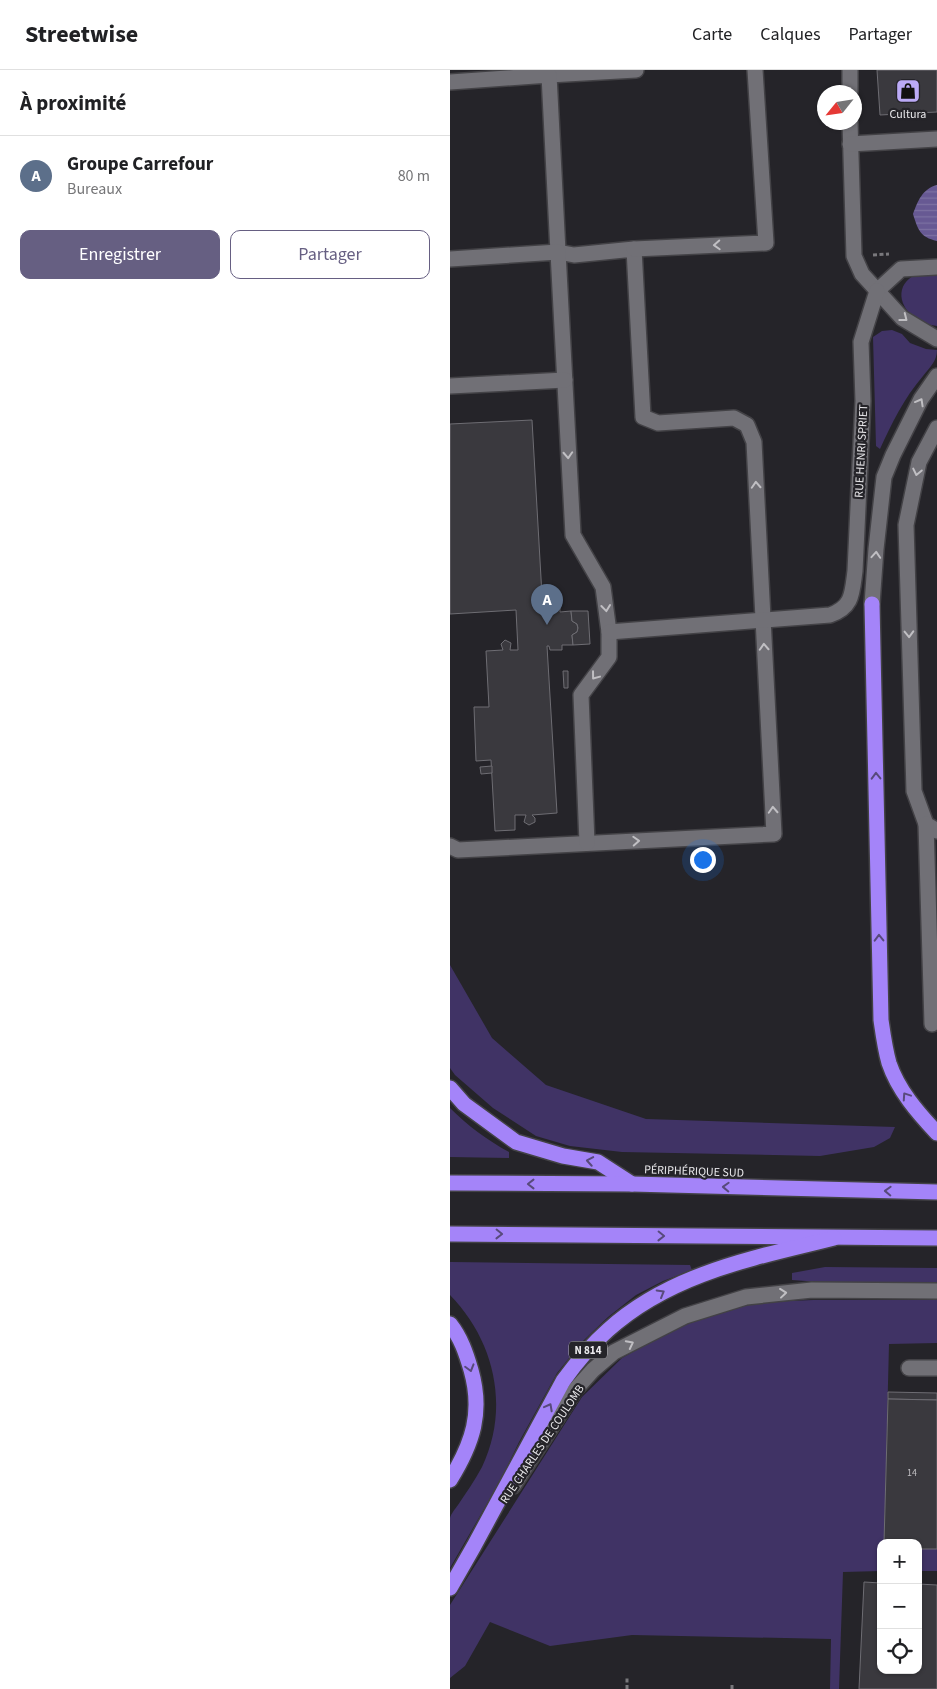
<!DOCTYPE html>
<html lang="fr">
<meta charset="utf-8">
<style>
:root{--surface:#fff;--page:#f6f6f6;--text:#202124;--muted:#757577;--line:#e0e0e0;--accent:#665f82}
body{margin:0;font-family:"Source Sans 3",sans-serif;background:var(--page);color:var(--text)}
.controls{position:absolute;right:15px;bottom:15px;display:grid;overflow:hidden;border-radius:10px;box-shadow:0 1px 4px #0004}
.controls button{width:45px;height:45px;display:grid;place-items:center;padding:0;border:0;border-bottom:1px solid var(--line);background:var(--surface);color:var(--text);font:25px sans-serif}
.compass{position:absolute;left:367px;top:15px;width:45px;height:45px;border-radius:50%;background:var(--surface);box-shadow:0 1px 4px #0004;rotate:240deg}
.you{position:absolute;left:252px;top:789px;width:18px;height:18px;margin:-12px;border:4px solid #fff;border-radius:50%;background:#1a73e8;box-shadow:0 0 0 8px #1a73e833}
.badge{display:grid;place-items:center;width:32px;height:32px;border-radius:50%;background:var(--accent);color:#fff;font-size:16px;font-weight:700}
.pin{position:absolute;translate:-50% -41px;filter:drop-shadow(0 1px 2px #0008)}
.pin::after{content:'';position:absolute;top:26px;width:18px;height:15px;background:inherit;clip-path:polygon(0 0,100% 0,50% 100%)}
.list{margin:0;padding:0;list-style:none}
h2{display:flex;justify-content:space-between;align-items:center;height:65px;margin:0;padding:0 20px;font-size:21px}
h2 small{font-size:16px;font-weight:400;color:var(--muted)}
.list li{display:grid;grid-template-columns:32px 1fr auto;gap:15px;align-items:center;box-sizing:border-box;height:80px;padding:0 20px;border-top:1px solid var(--line)}
.list b{display:block;font-size:19px;white-space:nowrap}
.list p{margin:0;font-size:16px;white-space:nowrap;color:var(--muted)}
.list em{font-size:16px;font-style:normal;color:var(--muted)}
.actions{display:flex;gap:10px;padding:15px 20px}
.actions a{flex:1;padding:11px 0;border:1px solid var(--accent);border-radius:10px;text-align:center;font-size:18px;color:var(--accent)}
.actions .main{background:var(--accent);color:#fff}
.icon{flex:none;width:28px;height:28px;fill:none;stroke:currentColor;stroke-width:2;stroke-linecap:round;stroke-linejoin:round}
.map{position:relative;flex:none;width:487px;height:1619px;overflow:hidden}
header{display:flex;align-items:center;gap:30px;box-sizing:border-box;height:70px;padding:0 25px;background:var(--surface);border-bottom:1px solid var(--line)}
header strong{font-size:24px}
nav{display:flex;gap:28px;margin-inline-start:auto;font-size:18px}
main{display:flex}
aside{flex:1;background:var(--surface)}
.map>svg:first-child{display:block}
.grass{fill:#403365}
.water{fill:url(#water-rules)}
.building{fill:#3a393e;stroke:#6e6d73}
.lines{fill:none;stroke-linecap:round;stroke-linejoin:round}
.minor-casing{stroke:#434246;stroke-width:18}
.highway-casing{stroke:#434246;stroke-width:18}
.path{stroke:#79787c;stroke-width:3;stroke-dasharray:4 2.5;stroke-linecap:butt}
.minor{stroke:#717076;stroke-width:15}
.highway{stroke:#a484f9;stroke-width:15}
.oneway{stroke:#c0bfc3}
.oneway2{stroke:#584a7c}
.labels{text-anchor:middle;stroke-width:4.5;stroke-linejoin:round;paint-order:stroke}
.number-label{font-size:10px;fill:#bebdc0}
.shield{fill:#252429;stroke:#afaeb2;stroke-width:1}
.shield-label{font-size:11px;font-weight:bold;fill:#eae9ec}
.poi-label{font-size:12px;fill:#eae9ec;stroke:#252429}
.street-label{font-size:12px;fill:#eae9ec;stroke:#252429}
</style>
<header>
<strong>Streetwise</strong>
<nav><a>Carte</a><a>Calques</a><a>Partager</a></nav>
</header>
<main>
<aside>
<h2>À proximité<small></small></h2>
<ul class="list">
<li><span class="badge" style="background:#5c6f8a">A</span><div><b>Groupe Carrefour</b><p>Bureaux</p></div><em>80 m</em></li>
</ul>
<div class="actions"><a class="main">Enregistrer</a><a>Partager</a></div>
</aside>
<div class="map">
<svg width="487" height="1619" viewBox="0 0 487 1619">
<defs>
<pattern id="water-rules" width="6" height="5" patternUnits="userSpaceOnUse" patternTransform="scale(1.25)"><rect width="6" height="5" fill="#675993"/><path d="M0 2.5h6" fill="none" stroke="#7d71a2"/></pattern>
</defs>
<rect width="100%" height="100%" fill="#252429"/>
<g class="grass">
<path d="M487,202V256C480,255 471,253 465,248C446,234 446,210 471,203C476,202 482,203 487,202Z"/>
<path d="M442,260L452,264L460,273L476,279L487,280C487,291 480,297 473,306C454,328 442,353 430,379L426,376L423,267L432,261Z"/>
<path d="M0,895L42,968L96,1015L196,1049L445,1057L440,1068L424,1077L370,1086L172,1082L120,1076L86,1066L43,1038L5,1005L0,998Z"/>
<path d="M0,1038C18,1056 37,1070 59,1082V1088L0,1087Z"/>
<path d="M0,1192L240,1195L242,1200L213,1211L186,1225L158,1247L132,1272L107,1303L69,1372L50,1411L0,1498C0,1485 0,1459 0,1448C1,1444 5,1439 8,1435C16,1423 25,1410 32,1397C60,1338 45,1271 0,1225Z"/>
<path d="M375,1197L487,1198V1213L370,1212L342,1210V1203Z"/>
<path d="M363,1230H487V1273L439,1274L434,1473H431V1501L393,1502L389,1619H380L381,1569L182,1565L100,1576L40,1552L15,1596L0,1608V1535L132,1327L172,1288L231,1255L298,1233Z"/>
<rect x="468" y="1479" width="19" height="22"/>
</g>
<path class="water" d="M487,115V171C470,167 468,160 463,144C468,131 472,119 487,115Z"/>
<g class="building">
<path d="M427,0H487V42L430,45Z"/>
<path d="M82,350L93,543H97V538L110,537V542L121,541L122,551L127,554L128,559L127,562L122,565L123,575H112V580H100L99,576H97L107,743L82,745L85,748V752L79,755L74,752L76,745H65V760L45,761L41,690L26,691L24,637H39L36,581L53,580L51,574L55,570L61,573L60,580H68L66,540L0,544V354Z"/>
<path d="M121,541H138L140,574L123,575L122,565L127,562L128,558L127,554L122,551Z"/>
<path d="M113,601H118V618H114Z"/>
<path d="M42,696V703L31,704L30,697Z"/>
<path d="M438,1322L487,1323V1330L438,1329Z"/>
<path d="M438,1329L487,1330V1479H468V1473H434Z"/>
<path d="M414,1512L431,1513V1600H468V1514L487,1515V1619H409Z"/>
</g>
<g class="lines">
<defs>
<g id="minor">
<path d="M99,5L186,0"/>
<path d="M0,12L99,5L108,182L124,185L184,179L193,347L208,353L284,348L297,355L304,372L324,764L8,780L0,776"/>
<path d="M400,22V0"/>
<path d="M400,52L404,186L412,204L452,248L487,269"/>
<path d="M400,74L487,69"/>
<path d="M184,179L316,173L305,0"/>
<path d="M0,189L108,182L123,465L153,517L159,562V587L131,625L137,773"/>
<path d="M427,221L451,199L487,197"/>
<path d="M0,316L115,310"/>
<path d="M487,358L469,392L456,455L464,721L476,754L487,761"/>
<path d="M422,534L426,479L434,407L443,385L471,329L487,306"/>
<path d="M159,562L380,545C403,537 402,523 405,501L413,331L411,272L427,221"/>
<path d="M476,754L482,954"/>
<path d="M459,1298H487"/>
<path d="M63,1416L125,1320L143,1300L164,1282L235,1246L296,1227L362,1220L487,1221"/>
</g>
<g id="highway">
<path d="M422,534L431,950C433,964 435,979 439,993C448,1020 468,1043 487,1063"/>
<path d="M0,1018L14,1034L66,1072L113,1086L148,1092L182,1114"/>
<path d="M0,1113L182,1114L487,1122"/>
<path d="M0,1164L487,1168"/>
<path d="M0,1254C11,1268 16,1283 21,1300C33,1342 23,1373 0,1410"/>
<path d="M0,1518L24,1476L113,1311C126,1293 141,1275 158,1260C221,1203 304,1188 384,1168"/>
</g>
</defs>
<use href="#minor" class="minor-casing"/>
<use href="#highway" class="highway-casing"/>
<g class="path">
<path d="M423,185L439,184"/>
<path d="M177,1619V1608"/>
<path d="M282,1619V1613"/>
</g>
<use href="#minor" class="minor"/>
<use href="#highway" class="highway"/>
</g>
<defs><path id="oneway-chevron" d="M-2-3.5L2.5 0L-2 3.5" fill="none" stroke-width="1.6" stroke-linecap="round" stroke-linejoin="round" transform="scale(1.25)"/></defs>
<g class="oneway">
<use href="#oneway-chevron" transform="translate(267 175) rotate(177)"/>
<use href="#oneway-chevron" transform="translate(454 248) rotate(38)"/>
<use href="#oneway-chevron" transform="translate(470 332) rotate(-61)"/>
<use href="#oneway-chevron" transform="translate(118 385) rotate(87)"/>
<use href="#oneway-chevron" transform="translate(467 402) rotate(102)"/>
<use href="#oneway-chevron" transform="translate(306 415) rotate(-93)"/>
<use href="#oneway-chevron" transform="translate(426 485) rotate(-86)"/>
<use href="#oneway-chevron" transform="translate(156 538) rotate(83)"/>
<use href="#oneway-chevron" transform="translate(459 564) rotate(88)"/>
<use href="#oneway-chevron" transform="translate(314 577) rotate(-93)"/>
<use href="#oneway-chevron" transform="translate(145 606) rotate(127)"/>
<use href="#oneway-chevron" transform="translate(323 740) rotate(-93)"/>
<use href="#oneway-chevron" transform="translate(186 771) rotate(-3)"/>
<use href="#oneway-chevron" transform="translate(333 1223) rotate(-6)"/>
<use href="#oneway-chevron" transform="translate(180 1274) rotate(-27)"/>
</g>
<g class="oneway2">
<use href="#oneway-chevron" transform="translate(426 706) rotate(-91)"/>
<use href="#oneway-chevron" transform="translate(429 868) rotate(-91)"/>
<use href="#oneway-chevron" transform="translate(456 1026) rotate(-124)"/>
<use href="#oneway-chevron" transform="translate(140 1091) rotate(-170)"/>
<use href="#oneway-chevron" transform="translate(81 1114) rotate(-180)"/>
<use href="#oneway-chevron" transform="translate(276 1117) rotate(-178)"/>
<use href="#oneway-chevron" transform="translate(438 1121) rotate(-178)"/>
<use href="#oneway-chevron" transform="translate(49 1164) rotate(1)"/>
<use href="#oneway-chevron" transform="translate(211 1166) rotate(1)"/>
<use href="#oneway-chevron" transform="translate(211 1223) rotate(-30)"/>
<use href="#oneway-chevron" transform="translate(20 1298) rotate(74)"/>
<use href="#oneway-chevron" transform="translate(99 1337) rotate(-62)"/>
</g>
<defs>
<symbol id="shop-square" viewBox="-11 -11 22 22"><rect x="-9" y="-9" width="18" height="18" rx="4" fill="#bbaaf6" stroke="#252429"/><path d="M-5-2.5h2.3a2.7 3.5 0 0 1 5.4 0H5L5.5 6h-11ZM-1.5-2.5h3a1.5 2.3 0 0 0-3 0Z" fill="#111"/></symbol>
</defs>
<g fill-rule="evenodd">
<use href="#shop-square" x="444" y="7" width="28" height="28"/>
</g>
<g class="labels">
<g class="number-label">
<text x="462" y="1406">14</text>
</g>
<rect class="shield" x="119" y="1271.5" width="38" height="17" rx="4"/>
<g class="shield-label">
<text x="138" y="1284">N 814</text>
</g>
<g class="poi-label">
<text x="458" y="48">Cultura</text>
</g>
<g class="street-label">
<text transform="translate(411 381) rotate(-87)" y="4">RUE HENRI SPRIET</text>
<text transform="translate(244 1101) rotate(2)" y="4">PÉRIPHÉRIQUE SUD</text>
<text transform="translate(92 1374) rotate(-56)" y="4">RUE CHARLES DE COULOMB</text>
</g>
</g>
</svg>
<div class="controls">
<button>+</button>
<button>−</button>
<button><svg class="icon" aria-label="locate" viewBox="0 0 24 24"><circle cx="12" cy="12" r="6"/><path d="M12 2v4M12 18v4M2 12h4M18 12h4"/></svg></button>
</div>
<svg class="compass" viewBox="-18 -18 36 36"><path d="M0-13l5 13h-10z" fill="#e53935"/><path d="M0 13l5-13h-10z" fill="#757577"/></svg>
<div class="you"></div>
<div class="pin badge" style="left:97px;top:555px;background:#5c6f8a">A</div>
</div>
</main>
